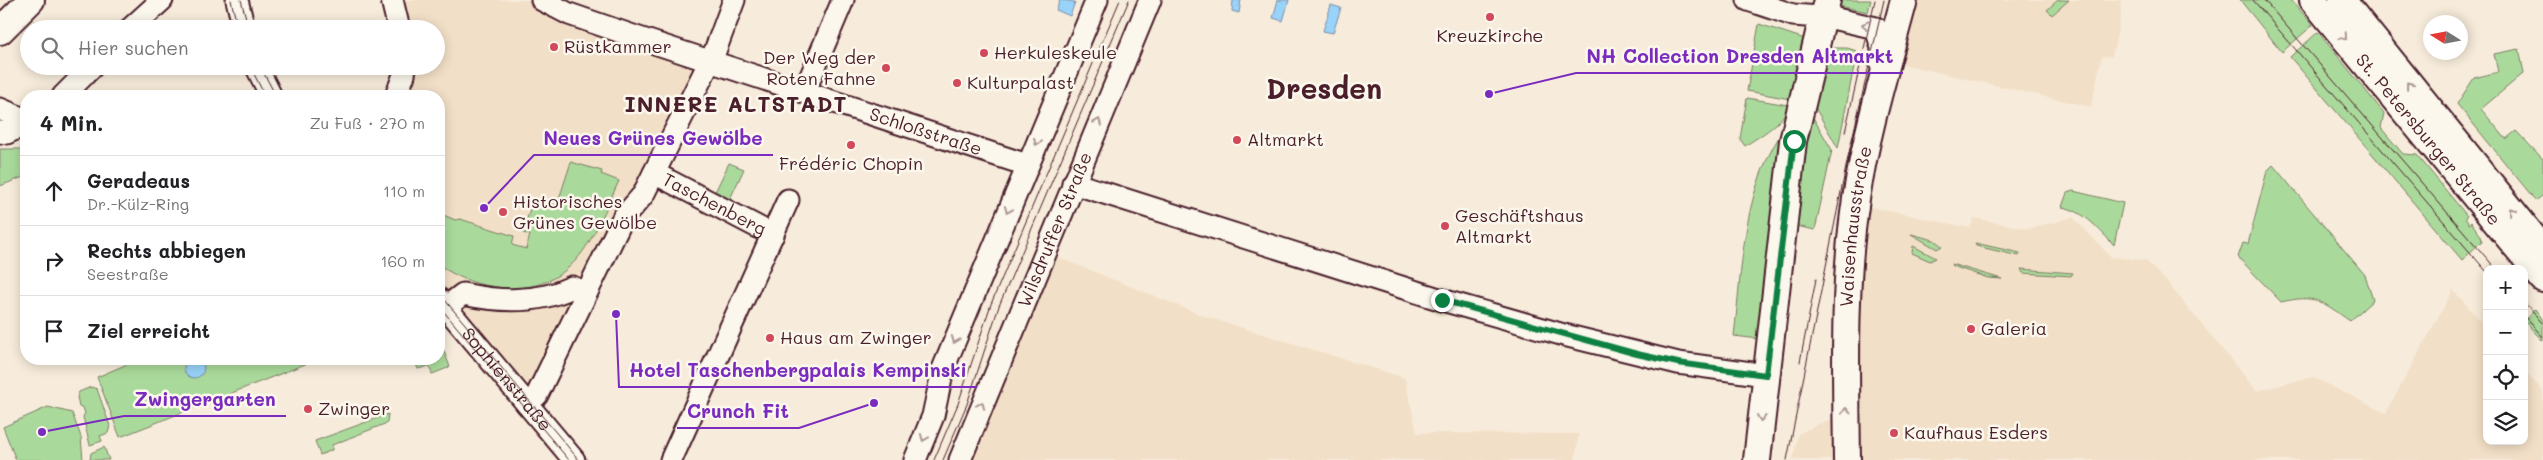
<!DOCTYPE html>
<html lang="de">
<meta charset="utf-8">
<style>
:root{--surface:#fff;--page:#f2f2f2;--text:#202124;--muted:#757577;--line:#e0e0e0}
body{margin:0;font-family:Mali,sans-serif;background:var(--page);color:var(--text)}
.controls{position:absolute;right:15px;bottom:15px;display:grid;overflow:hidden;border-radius:10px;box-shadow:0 2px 12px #0003}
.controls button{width:45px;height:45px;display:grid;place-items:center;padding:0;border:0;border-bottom:1px solid var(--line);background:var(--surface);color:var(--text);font:25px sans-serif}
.compass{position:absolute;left:2423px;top:15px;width:45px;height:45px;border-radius:50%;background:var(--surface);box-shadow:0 2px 12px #0003;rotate:281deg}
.stop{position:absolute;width:15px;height:15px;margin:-11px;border:4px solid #0b8043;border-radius:50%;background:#fff}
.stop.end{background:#0b8043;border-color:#fff;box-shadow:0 1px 5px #0008}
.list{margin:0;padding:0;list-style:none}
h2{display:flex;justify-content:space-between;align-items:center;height:65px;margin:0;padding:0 20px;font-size:21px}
h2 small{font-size:16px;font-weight:400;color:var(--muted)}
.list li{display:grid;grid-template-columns:32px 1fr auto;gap:15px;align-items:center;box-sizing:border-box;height:70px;padding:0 20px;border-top:1px solid var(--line)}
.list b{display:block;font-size:19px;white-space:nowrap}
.list p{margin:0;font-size:16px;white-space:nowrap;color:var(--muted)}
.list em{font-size:16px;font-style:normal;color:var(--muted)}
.icon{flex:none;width:28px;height:28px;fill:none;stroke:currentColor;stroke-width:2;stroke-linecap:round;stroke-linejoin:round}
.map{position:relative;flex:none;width:2543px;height:460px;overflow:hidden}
.search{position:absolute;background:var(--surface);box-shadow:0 2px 12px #0003;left:20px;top:20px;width:425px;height:55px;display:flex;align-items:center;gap:12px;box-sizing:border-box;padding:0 18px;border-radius:28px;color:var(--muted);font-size:19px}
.panel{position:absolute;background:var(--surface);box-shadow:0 2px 12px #0003;left:20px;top:90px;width:425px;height:275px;border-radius:20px}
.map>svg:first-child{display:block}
.built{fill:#f2dfc7}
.green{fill:#aada9b;stroke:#7a7c63}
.water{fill:#99d3f9;stroke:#798ba7}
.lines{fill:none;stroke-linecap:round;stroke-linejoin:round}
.minor-casing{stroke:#4a1f2b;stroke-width:25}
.major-casing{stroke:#4a1f2b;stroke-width:30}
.minor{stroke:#fbf7ec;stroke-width:21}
.major{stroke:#fbf7ec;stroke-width:26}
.tram{stroke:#4a1f2b;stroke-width:1}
.oneway{stroke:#ab9695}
.route{stroke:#0b8043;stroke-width:6}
.poi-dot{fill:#d1495b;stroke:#fbf7ec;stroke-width:2}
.labels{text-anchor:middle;stroke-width:5;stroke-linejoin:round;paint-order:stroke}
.poi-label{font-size:18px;fill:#4a1f2b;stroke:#fbf7ec;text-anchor:start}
.street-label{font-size:18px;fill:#4a1f2b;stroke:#fbf7ec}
.district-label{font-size:22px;font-weight:bold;letter-spacing:1px;fill:#4a1f2b;stroke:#fbf7ec}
.town-label{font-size:28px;font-weight:bold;fill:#4a1f2b;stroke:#fbf7ec}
.leader{fill:none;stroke:#7b2cbf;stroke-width:2}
.callout-dot{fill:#7b2cbf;stroke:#fbf7ec;stroke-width:2}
.callout-label{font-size:19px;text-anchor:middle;font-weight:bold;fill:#7b2cbf;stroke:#fbf7ec;stroke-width:5;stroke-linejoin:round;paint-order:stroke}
</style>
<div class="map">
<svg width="2543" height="460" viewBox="0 0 2543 460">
<rect width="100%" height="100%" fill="#f7ecdb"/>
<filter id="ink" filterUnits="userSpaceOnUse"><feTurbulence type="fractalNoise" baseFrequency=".02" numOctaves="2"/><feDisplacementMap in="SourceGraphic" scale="10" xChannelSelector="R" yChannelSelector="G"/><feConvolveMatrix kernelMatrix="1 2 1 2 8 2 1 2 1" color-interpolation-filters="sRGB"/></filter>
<g filter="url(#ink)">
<g class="built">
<path d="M387,0H558L716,58L631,223L542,408L439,285V96H390L400,66H436V29H395Z"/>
<path d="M1914,0H2121V16L2112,57L2102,56L2091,107L1897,63Z"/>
<path d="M1866,206L1970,228L1974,218L2028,229L2073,217L2111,257L2145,260L2165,280L2257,391L2312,377L2386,413L2453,290L2487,328V441H2524V370L2543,391V460H1793L1798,434L1823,422L1854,412Z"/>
<path d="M1050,254L1204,316L1405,378L1417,433L1579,434L1575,460H965Z"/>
</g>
<g class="green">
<path d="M1835,0H1871L1868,12L1834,5Z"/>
<path d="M2058,0H2069L2052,15L2047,10Z"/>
<path d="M2240,0H2291L2313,25L2282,52Z"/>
<path d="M1759,24L1805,39L1790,99L1747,91Z"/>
<path d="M2318,32L2384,113L2381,128L2403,154L2417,155L2467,216L2465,218L2469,224L2471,222L2481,236L2482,241L2462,260L2290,57Z"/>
<path d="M1830,48H1847L1857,51L1838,148L1813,104L1826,55Z"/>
<path d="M2519,49L2524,73L2481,109L2506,139L2516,131L2543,159V195L2536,201L2457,104L2474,78L2498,72L2494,54Z"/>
<path d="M1747,98L1788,105C1785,123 1759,136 1745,146L1740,139Z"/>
<path d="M1811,114L1832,150L1815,230L1796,226Z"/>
<path d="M1779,137L1782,138L1759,339L1734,336C1742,270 1742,196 1779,137Z"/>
<path d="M0,149H26V176L0,186Z"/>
<path d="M571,162L602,171L601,174L619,181C593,235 578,290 506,288C482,287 459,279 439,265V213L455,220L460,219L514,236L512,245L526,249L530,235L523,233L533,198L557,205Z"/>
<path d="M729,163L744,169L729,201L714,194Z"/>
<path d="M2273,165L2365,275L2373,300L2350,321C2321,301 2316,294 2281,302L2238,257L2243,243L2248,244L2267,171Z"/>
<path d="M2073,191L2123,203L2114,245C2099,230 2085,211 2062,207L2067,193Z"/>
<path d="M1911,234L1934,240L1942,246L1937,249Z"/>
<path d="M1975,243L2020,253L2019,256L1976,246Z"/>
<path d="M1913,246L1936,258L1930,261L1912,253Z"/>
<path d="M1951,264L2002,279L1988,278L1952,266Z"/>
<path d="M2021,269L2073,273L2071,276L2023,273Z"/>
<path d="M2535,309L2543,320V341L2524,321Z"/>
<path d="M439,338L450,367L432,374L429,366L418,369L414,359H439Z"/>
<path d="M139,359H318L120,437L97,377Z"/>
<path d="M91,387L97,389L110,426L108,433L100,436L102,441L90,445L83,417L85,413L83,408L79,406L77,397L79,392Z"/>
<path d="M48,407L72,413L81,437L83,460H16L3,427Z"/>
<path d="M388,414L387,423L332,445V450L320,455L315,441Z"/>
<path d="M104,447L109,460H90L91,453Z"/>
</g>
<g class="water">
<path d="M1060,0L1075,2L1070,16L1056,10Z"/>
<path d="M1233,0H1241L1239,13L1232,11Z"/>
<path d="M1278,0H1289L1283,21L1273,18Z"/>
<path d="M1331,5L1341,8L1333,33L1323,31Z"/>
<circle cx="194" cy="368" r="10"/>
</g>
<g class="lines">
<defs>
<g id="minor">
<path d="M237,0L244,29"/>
<path d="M392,0L399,29"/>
<path id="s1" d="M542,0L569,14L639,38L1027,165"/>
<path d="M1748,0L1793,15L1832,18L1876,28L1882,48L1881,64"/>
<path d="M130,29L162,0"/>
<path d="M256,66L271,96"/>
<path d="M805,90L843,0"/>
<path d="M63,96L93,66"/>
<path d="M396,96L404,75L405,66"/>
<path d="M0,109L26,120"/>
<path d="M0,132L7,133L26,124"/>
<path id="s2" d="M654,173L773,235"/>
<path d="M1073,183L1442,300L1564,335L1678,363L1766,375"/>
<path id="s3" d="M439,299L574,460"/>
<path d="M446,307L463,294C500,302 538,304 572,287L586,293"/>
<path d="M527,404L537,395L623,218L643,195L715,51L734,0"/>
<path d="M671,460L788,200"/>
<path d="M915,460L933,416L943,369L1097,0"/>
<path id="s4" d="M960,460L1150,0"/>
</g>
<g id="major">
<path id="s5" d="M2313,0L2543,279"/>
<path d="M2342,0L2543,249"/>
<path d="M0,31L31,0"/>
<path d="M1757,460L1793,141L1827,0"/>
<path id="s6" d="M1847,460C1846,374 1843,285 1856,199C1866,133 1887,64 1904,0"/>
</g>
</defs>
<use href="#minor" class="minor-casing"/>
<use href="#major" class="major-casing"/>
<use href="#minor" class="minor"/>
<use href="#major" class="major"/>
<g class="tram">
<path d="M231,0L238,29"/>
<path d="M241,0L249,29"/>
<path d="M2253,0L2487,272"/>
<path d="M2264,0L2496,269"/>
<path d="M250,66L265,96"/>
<path d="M260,66L276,96"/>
<path d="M1845,132L1875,0"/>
<path d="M439,293L579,460"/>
<path d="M2524,302L2543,324"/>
<path d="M439,306L569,460"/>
<path d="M2524,316L2543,337"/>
<path d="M1800,362L1816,279"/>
<path d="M934,460L958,404L991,304L1120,0"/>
<path d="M943,460L967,404L999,306L1129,0"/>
<path d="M1787,460L1848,157L1884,0"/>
</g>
</g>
<defs><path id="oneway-chevron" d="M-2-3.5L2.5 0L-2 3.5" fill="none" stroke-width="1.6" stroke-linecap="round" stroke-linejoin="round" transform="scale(1.25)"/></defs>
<g class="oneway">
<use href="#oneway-chevron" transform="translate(1865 25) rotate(-166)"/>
<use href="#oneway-chevron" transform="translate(2344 37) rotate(50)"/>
<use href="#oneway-chevron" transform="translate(2409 85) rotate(-128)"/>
<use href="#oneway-chevron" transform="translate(1098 122) rotate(-67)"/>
<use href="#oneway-chevron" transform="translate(1037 142) rotate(113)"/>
<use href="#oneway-chevron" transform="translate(1008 210) rotate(112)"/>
<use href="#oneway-chevron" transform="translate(2512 211) rotate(-129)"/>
<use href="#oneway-chevron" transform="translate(955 340) rotate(112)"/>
<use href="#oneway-chevron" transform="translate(981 405) rotate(-69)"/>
<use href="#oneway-chevron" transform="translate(1846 411) rotate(-91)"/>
<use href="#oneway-chevron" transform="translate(1761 418) rotate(96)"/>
<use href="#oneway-chevron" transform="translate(924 438) rotate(112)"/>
</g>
</g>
<g class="lines" filter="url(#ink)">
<path class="route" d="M1442,300L1637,354L1678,363L1766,375L1794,141"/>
</g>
<g class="poi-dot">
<circle cx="1490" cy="17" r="5"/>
<circle cx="554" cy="47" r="5"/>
<circle cx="984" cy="53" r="5"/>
<circle cx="886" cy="68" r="5"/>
<circle cx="957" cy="83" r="5"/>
<circle cx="1237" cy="140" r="5"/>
<circle cx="851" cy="145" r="5"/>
<circle cx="503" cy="212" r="5"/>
<circle cx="1445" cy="226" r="5"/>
<circle cx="1971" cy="329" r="5"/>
<circle cx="770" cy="338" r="5"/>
<circle cx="308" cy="409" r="5"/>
<circle cx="1894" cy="433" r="5"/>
</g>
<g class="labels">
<g class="poi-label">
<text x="1490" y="42" text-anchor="middle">Kreuzkirche</text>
<text x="564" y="53">Rüstkammer</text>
<text x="994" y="59">Herkuleskeule</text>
<text x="876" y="64" text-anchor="end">Der Weg der<tspan x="876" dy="21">Roten Fahne</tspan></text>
<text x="967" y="89">Kulturpalast</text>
<text x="1247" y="146">Altmarkt</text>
<text x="851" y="170" text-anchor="middle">Frédéric Chopin</text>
<text x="513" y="208">Historisches<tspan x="513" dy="21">Grünes Gewölbe</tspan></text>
<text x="1455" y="222">Geschäftshaus<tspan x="1455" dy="21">Altmarkt</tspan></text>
<text x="1981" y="335">Galeria</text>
<text x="780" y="344">Haus am Zwinger</text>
<text x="318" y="415">Zwinger</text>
<text x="1904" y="439">Kaufhaus Esders</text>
</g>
<g class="street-label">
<text dy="6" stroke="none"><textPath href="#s1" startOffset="406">Schloßstraße</textPath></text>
<text dy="6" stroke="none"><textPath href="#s5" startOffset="181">St. Petersburger Straße</textPath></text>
<text dy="6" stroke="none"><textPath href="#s2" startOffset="68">Taschenberg</textPath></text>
<text dy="6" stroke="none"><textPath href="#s6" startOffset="234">Waisenhausstraße</textPath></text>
<text dy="6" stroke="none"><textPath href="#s4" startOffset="249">Wilsdruffer Straße</textPath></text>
<text dy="6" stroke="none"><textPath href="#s3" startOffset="105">Sophienstraße</textPath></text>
</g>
<g class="district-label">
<text x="736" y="112">INNERE ALTSTADT</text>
</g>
<g class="town-label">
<text x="1324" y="99">Dresden</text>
</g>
</g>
<path class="leader" d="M1489 94L1576 73H1903M484 208L534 155H773M616 314L619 387H977M42 432L124 416H286M874 403L799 428H677"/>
<g class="callout-dot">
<circle cx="1489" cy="94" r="5"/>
<circle cx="484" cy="208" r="5"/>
<circle cx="616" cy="314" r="5"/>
<circle cx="42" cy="432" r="5"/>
<circle cx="874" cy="403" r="5"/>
</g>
<g class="callout-label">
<text x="1740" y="63">NH Collection Dresden Altmarkt</text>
<text x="653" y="145">Neues Grünes Gewölbe</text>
<text x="798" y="377">Hotel Taschenbergpalais Kempinski</text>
<text x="205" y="406">Zwingergarten</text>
<text x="738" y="418">Crunch Fit</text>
</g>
</svg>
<div class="controls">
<button>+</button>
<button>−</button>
<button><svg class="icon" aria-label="locate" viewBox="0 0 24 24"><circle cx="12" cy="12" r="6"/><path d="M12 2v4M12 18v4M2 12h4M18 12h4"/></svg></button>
<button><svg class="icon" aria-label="layers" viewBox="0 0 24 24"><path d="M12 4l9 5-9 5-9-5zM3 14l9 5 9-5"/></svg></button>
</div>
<svg class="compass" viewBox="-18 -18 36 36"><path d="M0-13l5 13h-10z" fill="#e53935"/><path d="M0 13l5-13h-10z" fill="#757577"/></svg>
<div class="stop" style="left:1794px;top:141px"></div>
<div class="stop end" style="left:1442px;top:300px"></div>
<div class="search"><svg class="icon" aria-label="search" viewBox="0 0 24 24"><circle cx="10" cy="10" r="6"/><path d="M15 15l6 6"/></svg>Hier suchen</div>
<section class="panel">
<h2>4 Min.<small>Zu Fuß · 270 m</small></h2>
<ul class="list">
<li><svg class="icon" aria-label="ahead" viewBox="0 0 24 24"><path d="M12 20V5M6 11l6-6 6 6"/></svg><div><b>Geradeaus</b><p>Dr.-Külz-Ring</p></div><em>110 m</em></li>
<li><svg class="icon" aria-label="right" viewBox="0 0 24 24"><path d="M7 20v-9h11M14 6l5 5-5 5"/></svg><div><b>Rechts abbiegen</b><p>Seestraße</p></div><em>160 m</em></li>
<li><svg class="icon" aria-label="arrive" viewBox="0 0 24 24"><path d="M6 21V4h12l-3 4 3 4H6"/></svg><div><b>Ziel erreicht</b></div></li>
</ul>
</section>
</div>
